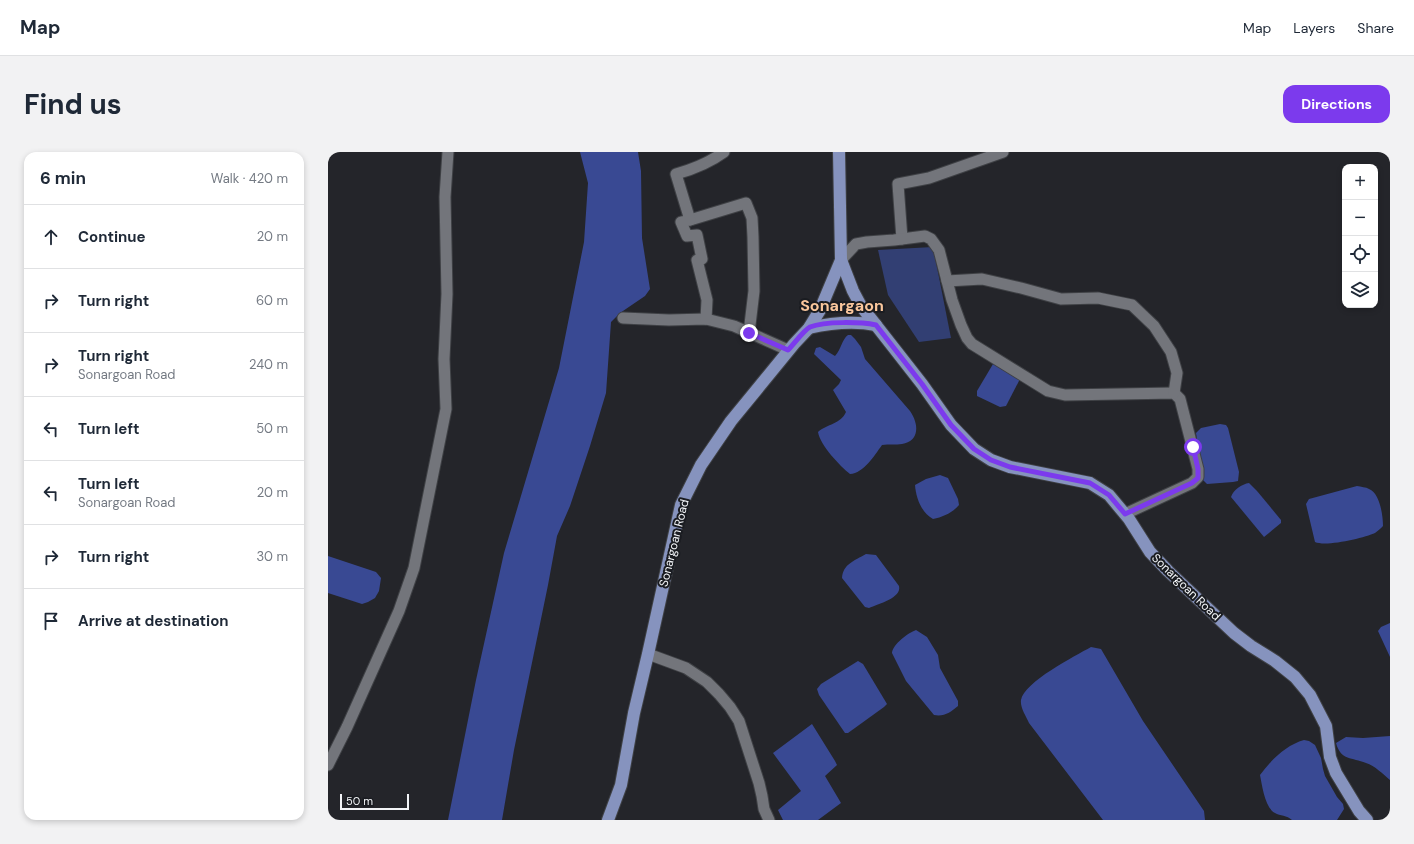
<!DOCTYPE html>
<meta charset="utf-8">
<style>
:root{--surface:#fff;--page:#f2f2f3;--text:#1f2937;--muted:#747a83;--line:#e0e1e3;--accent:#7c3aed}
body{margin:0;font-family:"DM Sans",sans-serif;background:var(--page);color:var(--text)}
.controls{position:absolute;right:12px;top:12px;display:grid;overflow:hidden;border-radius:8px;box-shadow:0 2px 6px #0003}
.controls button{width:36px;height:36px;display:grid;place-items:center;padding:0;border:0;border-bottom:1px solid var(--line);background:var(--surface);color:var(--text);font:20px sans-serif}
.scale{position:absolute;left:12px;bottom:10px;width:69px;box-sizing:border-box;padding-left:4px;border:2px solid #f2f4f7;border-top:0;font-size:11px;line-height:14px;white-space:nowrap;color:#f2f4f7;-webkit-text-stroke:3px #1a1c21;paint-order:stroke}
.stop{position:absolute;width:12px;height:12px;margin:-9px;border:3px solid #7c3aed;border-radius:50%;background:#fff}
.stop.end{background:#7c3aed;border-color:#fff;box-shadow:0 1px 4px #0008}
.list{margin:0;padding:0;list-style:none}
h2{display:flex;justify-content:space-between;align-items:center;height:52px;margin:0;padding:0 16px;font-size:17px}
h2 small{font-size:13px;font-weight:400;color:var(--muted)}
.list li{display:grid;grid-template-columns:26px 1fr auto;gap:12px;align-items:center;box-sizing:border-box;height:64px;padding:0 16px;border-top:1px solid var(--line)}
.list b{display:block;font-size:15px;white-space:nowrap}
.list p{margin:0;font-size:13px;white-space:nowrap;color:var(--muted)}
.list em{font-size:13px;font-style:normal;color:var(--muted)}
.icon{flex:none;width:22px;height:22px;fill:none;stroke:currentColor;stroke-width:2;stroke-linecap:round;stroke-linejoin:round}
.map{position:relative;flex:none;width:1062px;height:668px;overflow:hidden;border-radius:12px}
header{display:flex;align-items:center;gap:24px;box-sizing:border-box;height:56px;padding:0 20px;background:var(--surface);border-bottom:1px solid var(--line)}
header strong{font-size:19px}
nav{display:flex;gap:22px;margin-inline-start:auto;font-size:14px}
.intro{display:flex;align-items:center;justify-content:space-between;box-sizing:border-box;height:96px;padding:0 24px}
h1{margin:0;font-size:28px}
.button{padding:10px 18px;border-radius:12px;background:var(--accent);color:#fff;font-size:14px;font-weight:700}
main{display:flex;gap:24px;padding:0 24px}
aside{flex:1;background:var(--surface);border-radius:12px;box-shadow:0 2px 6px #0003}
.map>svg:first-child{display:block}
.green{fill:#323f73}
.water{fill:#394993}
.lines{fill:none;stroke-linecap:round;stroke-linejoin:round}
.minor-casing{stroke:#3f4145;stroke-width:13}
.major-casing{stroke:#3f4145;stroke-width:14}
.minor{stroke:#73757b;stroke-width:11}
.major{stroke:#8693be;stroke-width:12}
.route{stroke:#7c3aed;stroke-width:5}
.labels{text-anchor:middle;stroke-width:4;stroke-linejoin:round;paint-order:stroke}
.street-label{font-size:12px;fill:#f2f4f7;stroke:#1a1c21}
.district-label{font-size:16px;font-weight:bold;fill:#fac79d;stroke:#1a1c21}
</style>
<header>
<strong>Map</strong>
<nav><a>Map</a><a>Layers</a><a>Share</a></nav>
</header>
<div class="intro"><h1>Find us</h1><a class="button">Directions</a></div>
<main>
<aside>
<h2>6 min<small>Walk · 420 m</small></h2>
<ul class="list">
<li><svg class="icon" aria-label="ahead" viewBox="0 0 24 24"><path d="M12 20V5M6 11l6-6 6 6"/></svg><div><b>Continue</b></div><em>20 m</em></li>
<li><svg class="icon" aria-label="right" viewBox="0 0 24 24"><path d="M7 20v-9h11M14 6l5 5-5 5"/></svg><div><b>Turn right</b></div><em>60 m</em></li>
<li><svg class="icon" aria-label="right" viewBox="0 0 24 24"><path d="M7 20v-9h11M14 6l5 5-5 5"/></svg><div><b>Turn right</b><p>Sonargoan Road</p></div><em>240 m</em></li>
<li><svg class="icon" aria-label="left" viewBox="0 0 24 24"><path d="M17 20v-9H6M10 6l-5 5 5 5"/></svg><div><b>Turn left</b></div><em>50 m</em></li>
<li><svg class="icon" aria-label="left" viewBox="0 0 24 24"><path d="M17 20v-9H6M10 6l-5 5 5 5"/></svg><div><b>Turn left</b><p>Sonargoan Road</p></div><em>20 m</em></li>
<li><svg class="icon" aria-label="right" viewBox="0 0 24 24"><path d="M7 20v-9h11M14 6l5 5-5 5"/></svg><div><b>Turn right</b></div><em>30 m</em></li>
<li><svg class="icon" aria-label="arrive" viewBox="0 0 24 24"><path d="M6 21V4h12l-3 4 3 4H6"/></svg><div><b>Arrive at destination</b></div></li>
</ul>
</aside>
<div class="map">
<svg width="1062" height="668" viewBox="0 0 1062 668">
<rect width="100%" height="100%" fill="#24252a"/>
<path class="green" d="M605,95L623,186L591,190L560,143L550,98Z"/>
<g class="water">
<path d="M252,0H310L313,19L314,86L322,137L317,144L292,161L283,170L278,241L262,294L242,354L229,384L220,433L186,598L174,668H120L148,528L176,401L231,216L256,90L260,31Z"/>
<path d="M520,183H523L527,187L533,195L537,207L582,259C591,272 592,289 574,292C568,293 561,292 554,293C546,304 536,321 522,322C512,314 492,293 490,280C499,272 513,272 518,260L505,238L511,232L513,228L486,202L488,196L492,195L507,204C513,198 514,187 520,183Z"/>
<path d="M665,212H668L692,227L678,254L672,255L649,244V239Z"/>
<path d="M892,272L898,273L900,276L911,320L910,329L905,330L879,332L875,328L868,281L873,276Z"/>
<path d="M612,323L620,326L630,347L631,353C624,361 615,365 605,367C593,360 588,346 587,333L598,327Z"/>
<path d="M921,331L929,339L953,368V371L936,385L903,345C905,338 914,332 921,331Z"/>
<path d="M1029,334C1033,335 1038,335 1041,337C1052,341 1055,364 1055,374C1053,376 1050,379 1047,381C1036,386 998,395 987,390L978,352L981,347Z"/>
<path d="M538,402L548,403L571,434C574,446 550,452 541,456L537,455L514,426C515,412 526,409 538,402Z"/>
<path d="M0,404L48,420L53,426L51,439L47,446L40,450L34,452L0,441Z"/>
<path d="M1062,471V505L1050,479L1053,475Z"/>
<path d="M588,478L599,485L610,503L612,516L630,549V554C623,560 616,565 606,563L578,529L564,501C565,492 580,481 588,478Z"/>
<path d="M763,495L773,497L815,569L876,659L877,668H775L701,571C698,564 692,556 693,548C696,530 747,504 763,495Z"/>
<path d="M530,509L535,512L559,552L556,555L520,581H517L491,543L489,537L493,532Z"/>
<path d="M484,572L507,609L509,613L497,624L513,651L490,668H455L450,658L473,639L445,601Z"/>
<path d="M1062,584V628C1055,622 1047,614 1038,611C1024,605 1013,609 1008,591L1018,585L1035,586Z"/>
<path d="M976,588L981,589L987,593L993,606L995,617L997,624L1009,645L1015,652L1016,657L1009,668H964C959,663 952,664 947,661C937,656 934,633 932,623C943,608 958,593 976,588Z"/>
</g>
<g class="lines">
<defs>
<g id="minor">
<path d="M362,68L418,51L424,66L425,85L426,139L421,181"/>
<path d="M574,87L570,32L601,26L675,0"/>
<path d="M513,108L528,92L539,90L566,88L597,84L603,87L611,98L624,148L633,173L639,186L644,192L720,239L737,243L846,241L852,247L870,317V325L864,331L797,362"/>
<path d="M619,129L654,127L693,136L733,147L770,146L804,153L826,174L843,200L849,221L846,241"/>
<path d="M295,166L341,168L378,167L406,174L460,198"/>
<path d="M378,167L379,148L369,108L374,107L369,83L359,84L353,70L362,68L348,22C366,17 381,11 396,0"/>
<path d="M320,502L358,516L379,530L391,542L402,555L411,569L431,631L434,644L436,657L441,668"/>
<path d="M0,613L19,575L71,459L86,416L118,257L116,207L119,142L117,45L120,0"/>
</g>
<g id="major">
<path d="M511,0L513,108L525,139L533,154L594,232L623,273L646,297L663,308L682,315L762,331L781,343L801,367L822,400L840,419L906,481L923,494L947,509L967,525L982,543L998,574L1002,605L1008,621L1031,659L1039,668"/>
<path d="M481,176C503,171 526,169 548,173"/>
<path d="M280,668L293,633L306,561L320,502L353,353L373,313L403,269L466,192L481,176L492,158L513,108"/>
</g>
</defs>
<use href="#minor" class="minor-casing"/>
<use href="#major" class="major-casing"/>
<use href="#minor" class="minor"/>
<use href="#major" class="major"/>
</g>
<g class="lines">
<path class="route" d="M421,181L460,198C465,193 476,178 482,175C497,169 533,170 548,173L594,232L623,273L646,297L663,308L682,315L762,331L781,343L797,362L864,331L870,326V317L865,295"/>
</g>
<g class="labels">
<g class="street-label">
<text transform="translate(346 391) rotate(-76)" y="4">Sonargoan Road</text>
<text transform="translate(858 435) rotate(44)" y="4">Sonargoan Road</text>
</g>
<g class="district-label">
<text x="514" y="159">Sonargaon</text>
</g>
</g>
</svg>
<div class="controls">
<button>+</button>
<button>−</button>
<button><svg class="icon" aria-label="locate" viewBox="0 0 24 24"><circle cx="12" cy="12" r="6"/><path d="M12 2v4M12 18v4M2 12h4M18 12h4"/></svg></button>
<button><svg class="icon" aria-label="layers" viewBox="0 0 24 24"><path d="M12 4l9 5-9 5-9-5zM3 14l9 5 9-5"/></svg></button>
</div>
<div class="scale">50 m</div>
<div class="stop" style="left:865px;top:295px"></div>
<div class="stop end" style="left:421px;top:181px"></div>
</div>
</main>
